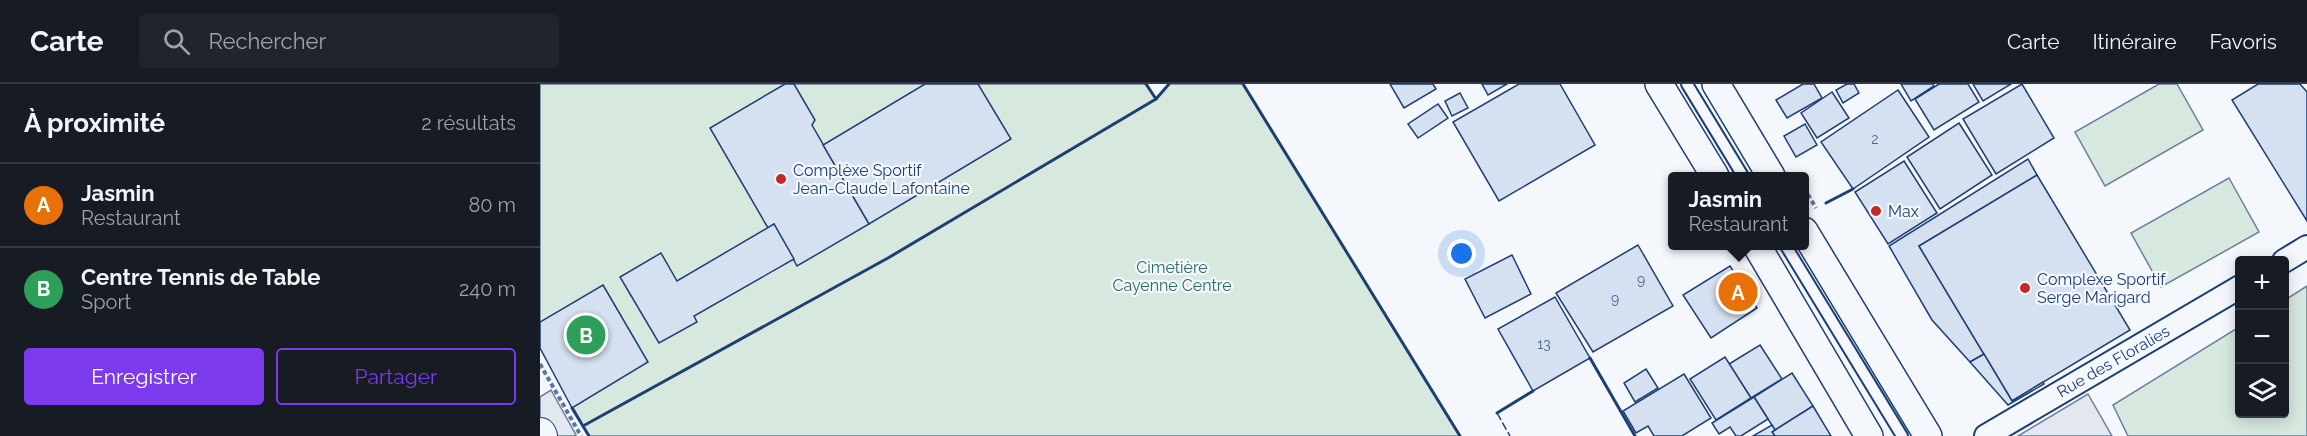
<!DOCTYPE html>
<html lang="fr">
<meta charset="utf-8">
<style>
:root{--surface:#171b24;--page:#20242c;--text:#f1f3f6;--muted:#9ea1a6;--line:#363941;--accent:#7c3aed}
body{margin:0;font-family:Raleway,sans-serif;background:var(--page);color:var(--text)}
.controls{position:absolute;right:18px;bottom:18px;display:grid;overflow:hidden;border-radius:6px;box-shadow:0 3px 15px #0003}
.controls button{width:54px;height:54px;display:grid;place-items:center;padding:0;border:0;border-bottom:2px solid var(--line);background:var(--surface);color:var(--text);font:30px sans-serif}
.you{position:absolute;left:922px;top:170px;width:21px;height:21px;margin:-15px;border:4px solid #fff;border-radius:50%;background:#1a73e8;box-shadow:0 0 0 9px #1a73e833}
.badge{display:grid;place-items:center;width:39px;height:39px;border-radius:50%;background:var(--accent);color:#fff;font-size:20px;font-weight:700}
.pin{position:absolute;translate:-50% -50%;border:3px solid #fff;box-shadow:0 2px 6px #0006}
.popup{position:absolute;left:1128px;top:88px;width:141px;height:78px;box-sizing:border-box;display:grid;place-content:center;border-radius:6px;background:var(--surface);filter:drop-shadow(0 2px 4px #0005);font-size:20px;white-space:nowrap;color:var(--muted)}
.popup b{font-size:22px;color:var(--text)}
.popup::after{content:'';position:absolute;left:50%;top:100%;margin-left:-12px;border:12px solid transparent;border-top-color:var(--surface)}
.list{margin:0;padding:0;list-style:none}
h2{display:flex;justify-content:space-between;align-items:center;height:78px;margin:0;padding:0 24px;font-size:26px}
h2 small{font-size:20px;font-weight:400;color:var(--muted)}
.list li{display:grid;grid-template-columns:39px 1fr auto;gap:18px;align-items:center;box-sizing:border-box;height:84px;padding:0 24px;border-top:2px solid var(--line)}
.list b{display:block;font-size:22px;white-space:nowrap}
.list p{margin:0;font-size:20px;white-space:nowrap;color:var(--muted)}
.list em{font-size:20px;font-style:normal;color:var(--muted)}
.actions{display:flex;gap:12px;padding:18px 24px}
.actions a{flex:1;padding:14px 0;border:2px solid var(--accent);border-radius:6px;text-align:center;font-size:21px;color:var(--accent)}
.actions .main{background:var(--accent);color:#fff}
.icon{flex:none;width:33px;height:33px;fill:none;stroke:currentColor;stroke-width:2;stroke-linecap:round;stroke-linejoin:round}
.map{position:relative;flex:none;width:1767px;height:352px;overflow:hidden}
header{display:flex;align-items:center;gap:36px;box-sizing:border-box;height:84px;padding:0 30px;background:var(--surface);border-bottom:2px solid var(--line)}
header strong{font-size:28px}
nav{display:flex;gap:33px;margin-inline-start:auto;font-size:21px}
.search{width:420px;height:54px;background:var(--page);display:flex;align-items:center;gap:15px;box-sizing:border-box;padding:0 21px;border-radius:6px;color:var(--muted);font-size:22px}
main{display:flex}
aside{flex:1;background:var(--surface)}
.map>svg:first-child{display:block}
.green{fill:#d7e8df;stroke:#687fa3;stroke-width:1.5}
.parking{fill:#e3e8f0;stroke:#687fa3;stroke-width:1.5}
.building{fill:#d5e0f0;stroke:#1d3f73;stroke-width:1.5}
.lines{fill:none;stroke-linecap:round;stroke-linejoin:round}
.service-casing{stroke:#1d3f73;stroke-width:14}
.minor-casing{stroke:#1d3f73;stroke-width:26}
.tertiary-casing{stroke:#1d3f73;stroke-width:30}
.secondary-casing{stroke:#1d3f73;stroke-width:34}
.path{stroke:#5e769c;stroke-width:4;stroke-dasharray:4.5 3;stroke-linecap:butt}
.service{stroke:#f4f7fb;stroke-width:10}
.minor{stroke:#f4f7fb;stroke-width:22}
.tertiary{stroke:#f4f7fb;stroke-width:27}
.secondary{stroke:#f4f7fb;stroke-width:32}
.fence{stroke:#1d3f73;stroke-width:1.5;stroke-dasharray:8 3;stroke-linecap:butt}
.wall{stroke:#1d3f73;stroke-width:3}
.poi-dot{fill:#c62828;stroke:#f4f7fb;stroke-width:2}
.labels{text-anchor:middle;stroke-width:4.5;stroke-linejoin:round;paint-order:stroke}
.number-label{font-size:14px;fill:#4b6792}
.poi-label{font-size:16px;fill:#1d3f73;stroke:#f4f7fb;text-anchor:start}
.park-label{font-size:16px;fill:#2c6c60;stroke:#f4f7fb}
.street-label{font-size:16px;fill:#1d3f73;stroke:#f4f7fb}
</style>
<header>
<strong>Carte</strong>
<div class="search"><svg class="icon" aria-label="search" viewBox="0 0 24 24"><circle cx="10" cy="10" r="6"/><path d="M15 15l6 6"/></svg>Rechercher</div>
<nav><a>Carte</a><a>Itinéraire</a><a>Favoris</a></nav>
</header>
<main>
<aside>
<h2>À proximité<small>2 résultats</small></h2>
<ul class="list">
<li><span class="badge" style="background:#e8710a">A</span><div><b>Jasmin</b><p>Restaurant</p></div><em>80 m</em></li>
<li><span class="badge" style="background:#2e9e5b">B</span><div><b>Centre Tennis de Table</b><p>Sport</p></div><em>240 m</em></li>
</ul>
<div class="actions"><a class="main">Enregistrer</a><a>Partager</a></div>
</aside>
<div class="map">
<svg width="1767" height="352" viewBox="0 0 1767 352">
<rect width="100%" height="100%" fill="#f4f7fb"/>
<g class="green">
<path d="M0,0H606L616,15L629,0H703L920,352H49L0,264Z"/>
<path d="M1619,0H1637L1663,46L1565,102L1535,48Z"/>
<path d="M1689,94L1719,148L1621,203L1591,149Z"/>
<path d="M1767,202V352H1588L1573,321L1699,243L1700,330H1744L1745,216Z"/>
</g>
<g class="parking">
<path d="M11,306L36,351L34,352H0V313Z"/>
<path d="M1548,310L1572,352H1478Z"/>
</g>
<g class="building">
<path d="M245,0H254L275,36L272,41L329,140L257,182L234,140L228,144L170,44Z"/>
<path d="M385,0H438L471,55L329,140L283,61Z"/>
<path d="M850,0H893L896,5L864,24Z"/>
<path d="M942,0H967L948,11Z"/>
<path d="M979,0H1020L1055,61L959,117L913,38Z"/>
<path d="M1263,0H1274L1282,14L1247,34L1236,16Z"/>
<path d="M1307,0H1314L1319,9L1303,19L1296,6Z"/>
<path d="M1361,0H1393L1394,2L1371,17Z"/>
<path d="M1399,0H1428L1439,18L1394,46L1375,15Z"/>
<path d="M1433,0H1471L1443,17Z"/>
<path d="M1482,0L1514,54L1456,90L1423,35Z"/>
<path d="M1718,0H1760L1767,8V137L1692,16Z"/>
<path d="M1358,6L1389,53L1313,105L1281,58Z"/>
<path d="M1292,8L1309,34L1277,54L1261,29Z"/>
<path d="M920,9L928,24L912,32L905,17Z"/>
<path d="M898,20L908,34L878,54L868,40Z"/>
<path d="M1419,39L1452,91L1400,125L1367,73Z"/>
<path d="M1265,40L1277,61L1256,73L1244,52Z"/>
<path d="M1488,75L1497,91L1379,162L1444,270L1430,278L1392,236L1349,162Z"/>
<path d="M1364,77L1397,129L1348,160L1315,108Z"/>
<path d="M1497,91L1590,246L1472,317L1379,162Z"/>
<path d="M234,140L254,175L154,232L157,238L119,259L80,193L121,169L137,197Z"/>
<path d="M1098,161L1133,222L1053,268L1016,209Z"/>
<path d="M972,171L991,210L945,234L925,195Z"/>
<path d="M1190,182L1217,224L1171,254L1143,211Z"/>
<path d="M63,201L108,278L32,324L0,264V238Z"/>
<path d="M1015,213L1050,274L993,307L958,245Z"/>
<path d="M1220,261L1242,295L1211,314L1189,280Z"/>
<path d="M1444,270L1472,317L1503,298L1504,300L1468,321L1430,278Z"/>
<path d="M1185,273L1211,314L1176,336L1150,295Z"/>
<path d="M1106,285L1118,304L1095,318L1084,299Z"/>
<path d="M1252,289L1273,322L1235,346L1214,313Z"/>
<path d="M1144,290L1171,334L1142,352H1114L1108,342L1096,349L1083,327Z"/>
<path d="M1214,313L1228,335L1201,352H1196L1190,343L1179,350L1172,339Z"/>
<path d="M1273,322L1291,352H1235L1232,348Z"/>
<path d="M1232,341L1235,346L1232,348L1235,352H1213Z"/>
</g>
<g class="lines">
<defs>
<g id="service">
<path d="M1147,0L1203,92"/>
<path d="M1246,162L1362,352"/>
</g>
<g id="minor">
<path d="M1744,177L1767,163"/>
<path d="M1446,352L1700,203"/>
</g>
<g id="tertiary">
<path d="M1119,0L1175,92"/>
<path d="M1176,0L1231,92"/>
<path d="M1264,147L1388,352"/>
<path d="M1217,162L1329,352"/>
</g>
<path id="secondary" d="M0,350L1,352"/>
</defs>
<use href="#service" class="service-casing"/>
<use href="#minor" class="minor-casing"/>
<use href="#tertiary" class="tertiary-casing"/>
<use href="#secondary" class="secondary-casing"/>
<g class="path">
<path d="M1264,104L1276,124"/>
<path d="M0,280L41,352"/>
</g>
<use href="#service" class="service"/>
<use href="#minor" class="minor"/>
<use href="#tertiary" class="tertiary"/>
<use href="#secondary" class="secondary"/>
<path class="fence" d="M957,329L970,352"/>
<g class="wall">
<path d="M606,0L616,15"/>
<path d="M703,0L920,352"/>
<path d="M1286,119L1313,105"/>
<path d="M1050,274L1095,352"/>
<path d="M32,324L49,352"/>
<path d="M957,329L993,307"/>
<path d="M43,342L348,174L616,15L629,0"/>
</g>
</g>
<g class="poi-dot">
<circle cx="241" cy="95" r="6"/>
<circle cx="1336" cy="127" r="6"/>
<circle cx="1485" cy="204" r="6"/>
</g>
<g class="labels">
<g class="number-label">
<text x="1335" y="60">2</text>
<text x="1101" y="201">9</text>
<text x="1075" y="220">9</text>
<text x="1004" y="265">13</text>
</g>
<g class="poi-label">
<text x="253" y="92">Complèxe Sportif<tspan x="253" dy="18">Jean-Claude Lafontaine</tspan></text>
<text x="1348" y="133">Max</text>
<text x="1497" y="201">Complexe Sportif<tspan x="1497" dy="18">Serge Marigard</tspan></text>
</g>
<g class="park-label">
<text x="632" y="189">Cimetière<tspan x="632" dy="18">Cayenne Centre</tspan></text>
</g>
<g class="street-label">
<text transform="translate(1573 277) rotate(-30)" y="6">Rue des Floralies</text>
</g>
</g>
</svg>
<div class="controls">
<button>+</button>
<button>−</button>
<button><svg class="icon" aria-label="layers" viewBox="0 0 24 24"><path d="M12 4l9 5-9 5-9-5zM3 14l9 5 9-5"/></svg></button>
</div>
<div class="you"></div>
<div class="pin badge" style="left:1198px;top:208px;background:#e8710a">A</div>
<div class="popup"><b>Jasmin</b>Restaurant</div>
<div class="pin badge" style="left:46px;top:251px;background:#2e9e5b">B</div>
</div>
</main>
